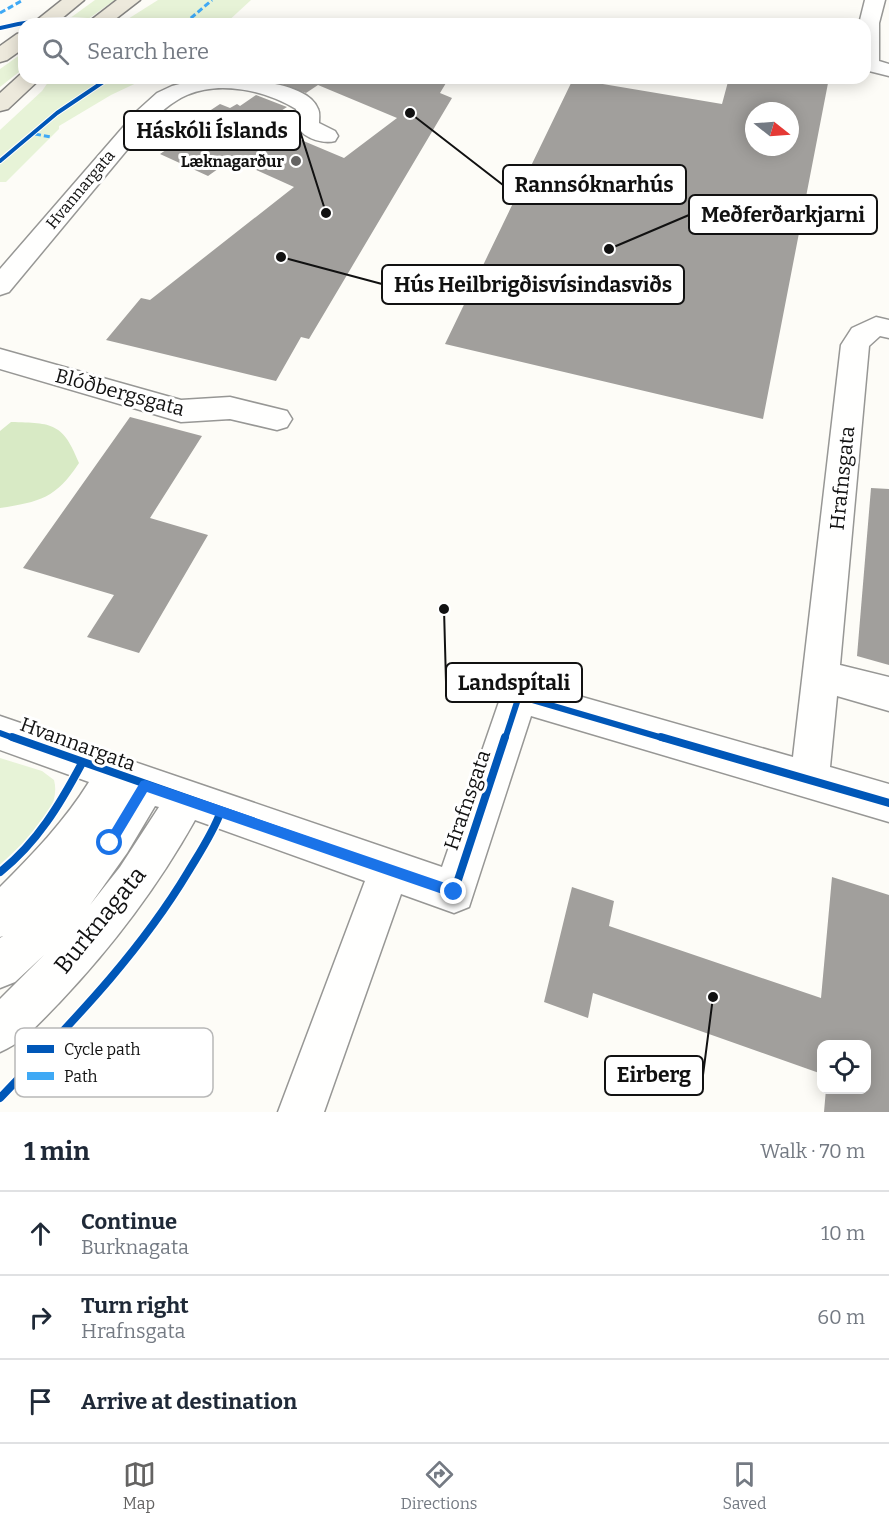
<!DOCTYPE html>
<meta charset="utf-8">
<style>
:root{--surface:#fff;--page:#f6f6f7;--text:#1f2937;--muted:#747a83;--line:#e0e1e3;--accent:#646362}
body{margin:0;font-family:Bitter,serif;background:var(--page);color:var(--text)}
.controls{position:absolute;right:18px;bottom:18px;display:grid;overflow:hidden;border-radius:12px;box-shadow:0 3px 15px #0003}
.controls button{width:54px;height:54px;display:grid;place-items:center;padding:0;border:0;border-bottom:2px solid var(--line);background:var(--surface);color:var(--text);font:30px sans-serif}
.compass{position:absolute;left:745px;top:102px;width:54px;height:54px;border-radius:50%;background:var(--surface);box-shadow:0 3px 15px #0003;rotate:107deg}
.stop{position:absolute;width:18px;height:18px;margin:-14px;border:4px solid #1a73e8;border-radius:50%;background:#fff}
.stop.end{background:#1a73e8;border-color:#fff;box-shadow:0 2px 6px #0008}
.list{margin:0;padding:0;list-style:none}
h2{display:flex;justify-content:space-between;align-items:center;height:78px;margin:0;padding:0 24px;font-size:26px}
h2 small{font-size:20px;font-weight:400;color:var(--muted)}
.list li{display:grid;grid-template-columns:39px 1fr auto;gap:18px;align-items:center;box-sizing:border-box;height:84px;padding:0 24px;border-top:2px solid var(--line)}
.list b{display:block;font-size:22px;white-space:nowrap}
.list p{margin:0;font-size:20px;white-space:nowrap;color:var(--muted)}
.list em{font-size:20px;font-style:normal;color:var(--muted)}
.icon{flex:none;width:33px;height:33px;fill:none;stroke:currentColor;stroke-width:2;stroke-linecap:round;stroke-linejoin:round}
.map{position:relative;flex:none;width:889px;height:1112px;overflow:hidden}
.search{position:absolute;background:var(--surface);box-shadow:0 3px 15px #0003;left:18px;right:18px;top:18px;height:66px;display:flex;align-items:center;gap:15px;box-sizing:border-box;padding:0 21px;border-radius:18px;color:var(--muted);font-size:22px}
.sheet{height:330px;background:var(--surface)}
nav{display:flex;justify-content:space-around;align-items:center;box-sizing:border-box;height:84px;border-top:2px solid var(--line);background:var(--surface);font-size:16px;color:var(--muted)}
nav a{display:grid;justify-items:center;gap:3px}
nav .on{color:var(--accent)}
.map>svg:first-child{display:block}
.green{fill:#e7f3d7}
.forest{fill:#d8eac5}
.building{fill:#a19f9c;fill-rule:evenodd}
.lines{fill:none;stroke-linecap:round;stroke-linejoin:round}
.minor-casing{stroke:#979795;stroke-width:3}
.major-casing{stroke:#858482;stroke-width:3}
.minor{fill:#fffffe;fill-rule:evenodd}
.major{fill:#ede9dc;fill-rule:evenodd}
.quiet{stroke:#3fa9f5;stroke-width:3;stroke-dasharray:6 3;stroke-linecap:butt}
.cycleway-far2-casing{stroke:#fff;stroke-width:6}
.cycleway-far1-casing{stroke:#fff;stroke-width:10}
.cycleway-casing{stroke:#fff;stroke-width:11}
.cycleway-far2{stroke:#0057b8;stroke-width:4}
.cycleway-far1{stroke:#0057b8;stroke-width:6}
.cycleway{stroke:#0057b8;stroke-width:8}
.route{fill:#1a73e8}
.poi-dot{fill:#646362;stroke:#fff;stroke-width:2}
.labels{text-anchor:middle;stroke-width:6;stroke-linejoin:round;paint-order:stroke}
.far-poi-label{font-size:16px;font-weight:bold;fill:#111;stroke:#fff;text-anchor:end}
.far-street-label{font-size:16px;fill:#111;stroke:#fff}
.street-label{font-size:20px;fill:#111;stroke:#fff}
.near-street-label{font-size:24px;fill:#111;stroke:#fff}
.key{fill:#fff;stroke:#b8b8b8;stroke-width:1.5}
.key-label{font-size:16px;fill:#111}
.leader{fill:none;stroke:#111;stroke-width:2}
.callout-dot{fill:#111;stroke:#fff;stroke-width:2}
.callout{fill:#fff;stroke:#111;stroke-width:2}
.callout-label{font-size:21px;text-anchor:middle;font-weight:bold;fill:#111}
</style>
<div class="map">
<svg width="889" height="1112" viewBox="0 0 889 1112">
<rect width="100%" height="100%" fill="#fdfcf7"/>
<g class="green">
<path d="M95,0H115L81,24H62Z"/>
<path d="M158,0H251L225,24H120Z"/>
<path d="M24,52V68L0,87V69Z"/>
<path d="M51,78H147L111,95L59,126V129L6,182H0V130L42,91Z"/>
<path d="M0,758L42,771L54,780C63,813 21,844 0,865Z"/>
</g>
<path class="forest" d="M11,422C53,423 63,423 79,463C56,498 40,502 0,508V431Z"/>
<g class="building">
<path d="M282,78H449L440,93L452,98L309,339L301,337L276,381L106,340L141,298L150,300L294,187L232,159L208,176L160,154L185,137L176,133L220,104L230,108L237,104L240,106L256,95L287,107L270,118L283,124L275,129L344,158L397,118L318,85L306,93L276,82Z"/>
<path d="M729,78H829L763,419L445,344L573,79L722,104ZM754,111H790V147H754Z"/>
<path d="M130,417L202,436L150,518L208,535L139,653L87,637L114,595L23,568Z"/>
<path d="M871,488L889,489V665L857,656Z"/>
<path d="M832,877L889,895V1112H824L826,1089H867V1044H822V1074L593,993L588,1018L544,1002L572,887L614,901L609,926L821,998Z"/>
</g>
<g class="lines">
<defs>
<g id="minor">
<path d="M865,0H885L879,23V61L889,64V76L865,70V24H859Z"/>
<path d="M203,78C229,78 307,79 318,109C320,113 319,118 319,123L335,131L338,136L335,141C324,144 306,139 299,129C295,124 297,115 296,109C266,91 221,80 187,95C171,102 158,114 146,127L9,292L0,295V269L137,111L157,93L172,86Z"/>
<path d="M876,317L889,320V338L880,336L869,346L840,665L889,677V711L837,696L830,767L889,784V822L531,716L469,907L454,913L401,894L324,1112H278L365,881L195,820C157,888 112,947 59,1003C41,1021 24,1042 0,1052V999L44,955L15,982L0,988V938L3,936L0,937V887C33,854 64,822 89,782L0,750V716L442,867L501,696L506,684L519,679L793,757L841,345L852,328ZM155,806L159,807L120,867L90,905L127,853Z"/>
<path d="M0,349L181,400L230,397L287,411L292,419L287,427L277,430L230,419L181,422L0,369Z"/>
</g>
<g id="major">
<path d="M62,0H84L55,24H32Z"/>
<path d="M117,0H140L109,24H86Z"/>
<path d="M24,32V48L7,60L0,62V46L17,34Z"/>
<path d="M22,73L24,78H41L8,109L0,111V93Z"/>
</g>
</defs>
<use href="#minor" class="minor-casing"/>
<use href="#major" class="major-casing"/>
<use href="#minor" class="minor"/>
<use href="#major" class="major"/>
<g class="quiet">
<path d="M0,13L23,0"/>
<path d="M184,24L212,0"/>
<path d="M35,134L51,137"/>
</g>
<defs>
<g id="cycleway-far2">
<path d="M0,28C38,18 74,18 112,24"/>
<path d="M0,161L57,113L109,78"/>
</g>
<g id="cycleway-far1">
<path d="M0,733L16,739"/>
<path d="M505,739L519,696L666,739"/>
</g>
<g id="cycleway">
<path d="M12,737L454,892L505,737"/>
<path d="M661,737L889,803"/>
<path d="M0,872C37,843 60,804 82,763"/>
<path d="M0,1098C68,1026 137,957 188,872C200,852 213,833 221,811"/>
</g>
</defs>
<use href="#cycleway-far2" class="cycleway-far2-casing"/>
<use href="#cycleway-far1" class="cycleway-far1-casing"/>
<use href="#cycleway" class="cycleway-casing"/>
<use href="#cycleway-far2" class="cycleway-far2"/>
<use href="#cycleway-far1" class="cycleway-far1"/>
<use href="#cycleway" class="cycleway"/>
</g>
<path class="route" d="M145,780L454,886L460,892L454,898L147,792L114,847H106V839L141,781Z"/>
<circle class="poi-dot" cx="296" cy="161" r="6"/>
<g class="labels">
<g class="far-poi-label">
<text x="284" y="167">Læknagarður</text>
</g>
<g class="far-street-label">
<text transform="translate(80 189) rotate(-50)" y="6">Hvannargata</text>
</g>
<g class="street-label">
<text transform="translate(120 392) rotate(15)" y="7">Blóðbergsgata</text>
<text transform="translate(842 478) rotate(-84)" y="7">Hrafnsgata</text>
<text transform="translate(78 744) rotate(20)" y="7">Hvannargata</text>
<text transform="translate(467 800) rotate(-71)" y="7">Hrafnsgata</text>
</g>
<g class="near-street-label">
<text transform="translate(100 920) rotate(-51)" y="8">Burknagata</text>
</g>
</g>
<rect x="15" y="1028" width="198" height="69" rx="9" class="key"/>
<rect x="27" y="1045" width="27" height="8" fill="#0057b8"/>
<rect x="27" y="1072" width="27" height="8" fill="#3fa9f5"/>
<g class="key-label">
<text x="64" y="1055">Cycle path</text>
<text x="64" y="1082">Path</text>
</g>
<path class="leader" d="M326 213L300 131M410 113L503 185M609 249L689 215M281 257L382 284M444 609L446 682M713 997L703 1075"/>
<g class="callout-dot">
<circle cx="326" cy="213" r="6"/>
<circle cx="410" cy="113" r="6"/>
<circle cx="609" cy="249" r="6"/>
<circle cx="281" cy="257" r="6"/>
<circle cx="444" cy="609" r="6"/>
<circle cx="713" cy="997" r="6"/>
</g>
<g class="callout">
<rect x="124" y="111" width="176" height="39" rx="6"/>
<rect x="503" y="165" width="183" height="39" rx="6"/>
<rect x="689" y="195" width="188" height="39" rx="6"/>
<rect x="382" y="265" width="302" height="39" rx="6"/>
<rect x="446" y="663" width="136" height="39" rx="6"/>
<rect x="605" y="1056" width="98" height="39" rx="6"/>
</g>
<g class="callout-label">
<text x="212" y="138">Háskóli Íslands</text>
<text x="594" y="192">Rannsóknarhús</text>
<text x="783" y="222">Meðferðarkjarni</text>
<text x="533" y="292">Hús Heilbrigðisvísindasviðs</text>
<text x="514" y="690">Landspítali</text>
<text x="654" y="1082">Eirberg</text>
</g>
</svg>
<div class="controls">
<button><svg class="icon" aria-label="locate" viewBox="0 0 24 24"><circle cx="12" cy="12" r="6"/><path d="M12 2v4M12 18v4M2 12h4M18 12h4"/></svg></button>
</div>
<svg class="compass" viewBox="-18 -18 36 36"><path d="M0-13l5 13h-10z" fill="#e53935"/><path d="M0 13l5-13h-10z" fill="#747a83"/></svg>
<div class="stop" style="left:110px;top:843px"></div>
<div class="stop end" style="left:454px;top:892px"></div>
<div class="search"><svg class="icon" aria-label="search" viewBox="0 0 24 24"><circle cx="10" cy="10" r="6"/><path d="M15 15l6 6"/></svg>Search here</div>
</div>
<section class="sheet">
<h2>1 min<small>Walk · 70 m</small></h2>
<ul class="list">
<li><svg class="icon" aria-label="ahead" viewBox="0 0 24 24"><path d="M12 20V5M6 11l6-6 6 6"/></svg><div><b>Continue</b><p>Burknagata</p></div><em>10 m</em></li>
<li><svg class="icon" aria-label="right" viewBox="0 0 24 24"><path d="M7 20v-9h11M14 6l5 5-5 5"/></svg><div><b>Turn right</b><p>Hrafnsgata</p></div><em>60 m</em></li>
<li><svg class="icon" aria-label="arrive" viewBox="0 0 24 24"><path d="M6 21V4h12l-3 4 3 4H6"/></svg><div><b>Arrive at destination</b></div></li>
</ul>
</section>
<nav>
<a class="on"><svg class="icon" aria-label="map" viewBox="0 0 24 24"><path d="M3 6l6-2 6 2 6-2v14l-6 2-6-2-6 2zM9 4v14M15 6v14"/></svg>Map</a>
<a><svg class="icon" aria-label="directions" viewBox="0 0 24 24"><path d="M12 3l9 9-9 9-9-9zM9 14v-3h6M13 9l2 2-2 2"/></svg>Directions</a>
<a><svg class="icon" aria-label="saved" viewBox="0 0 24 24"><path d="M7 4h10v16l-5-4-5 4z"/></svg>Saved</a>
</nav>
